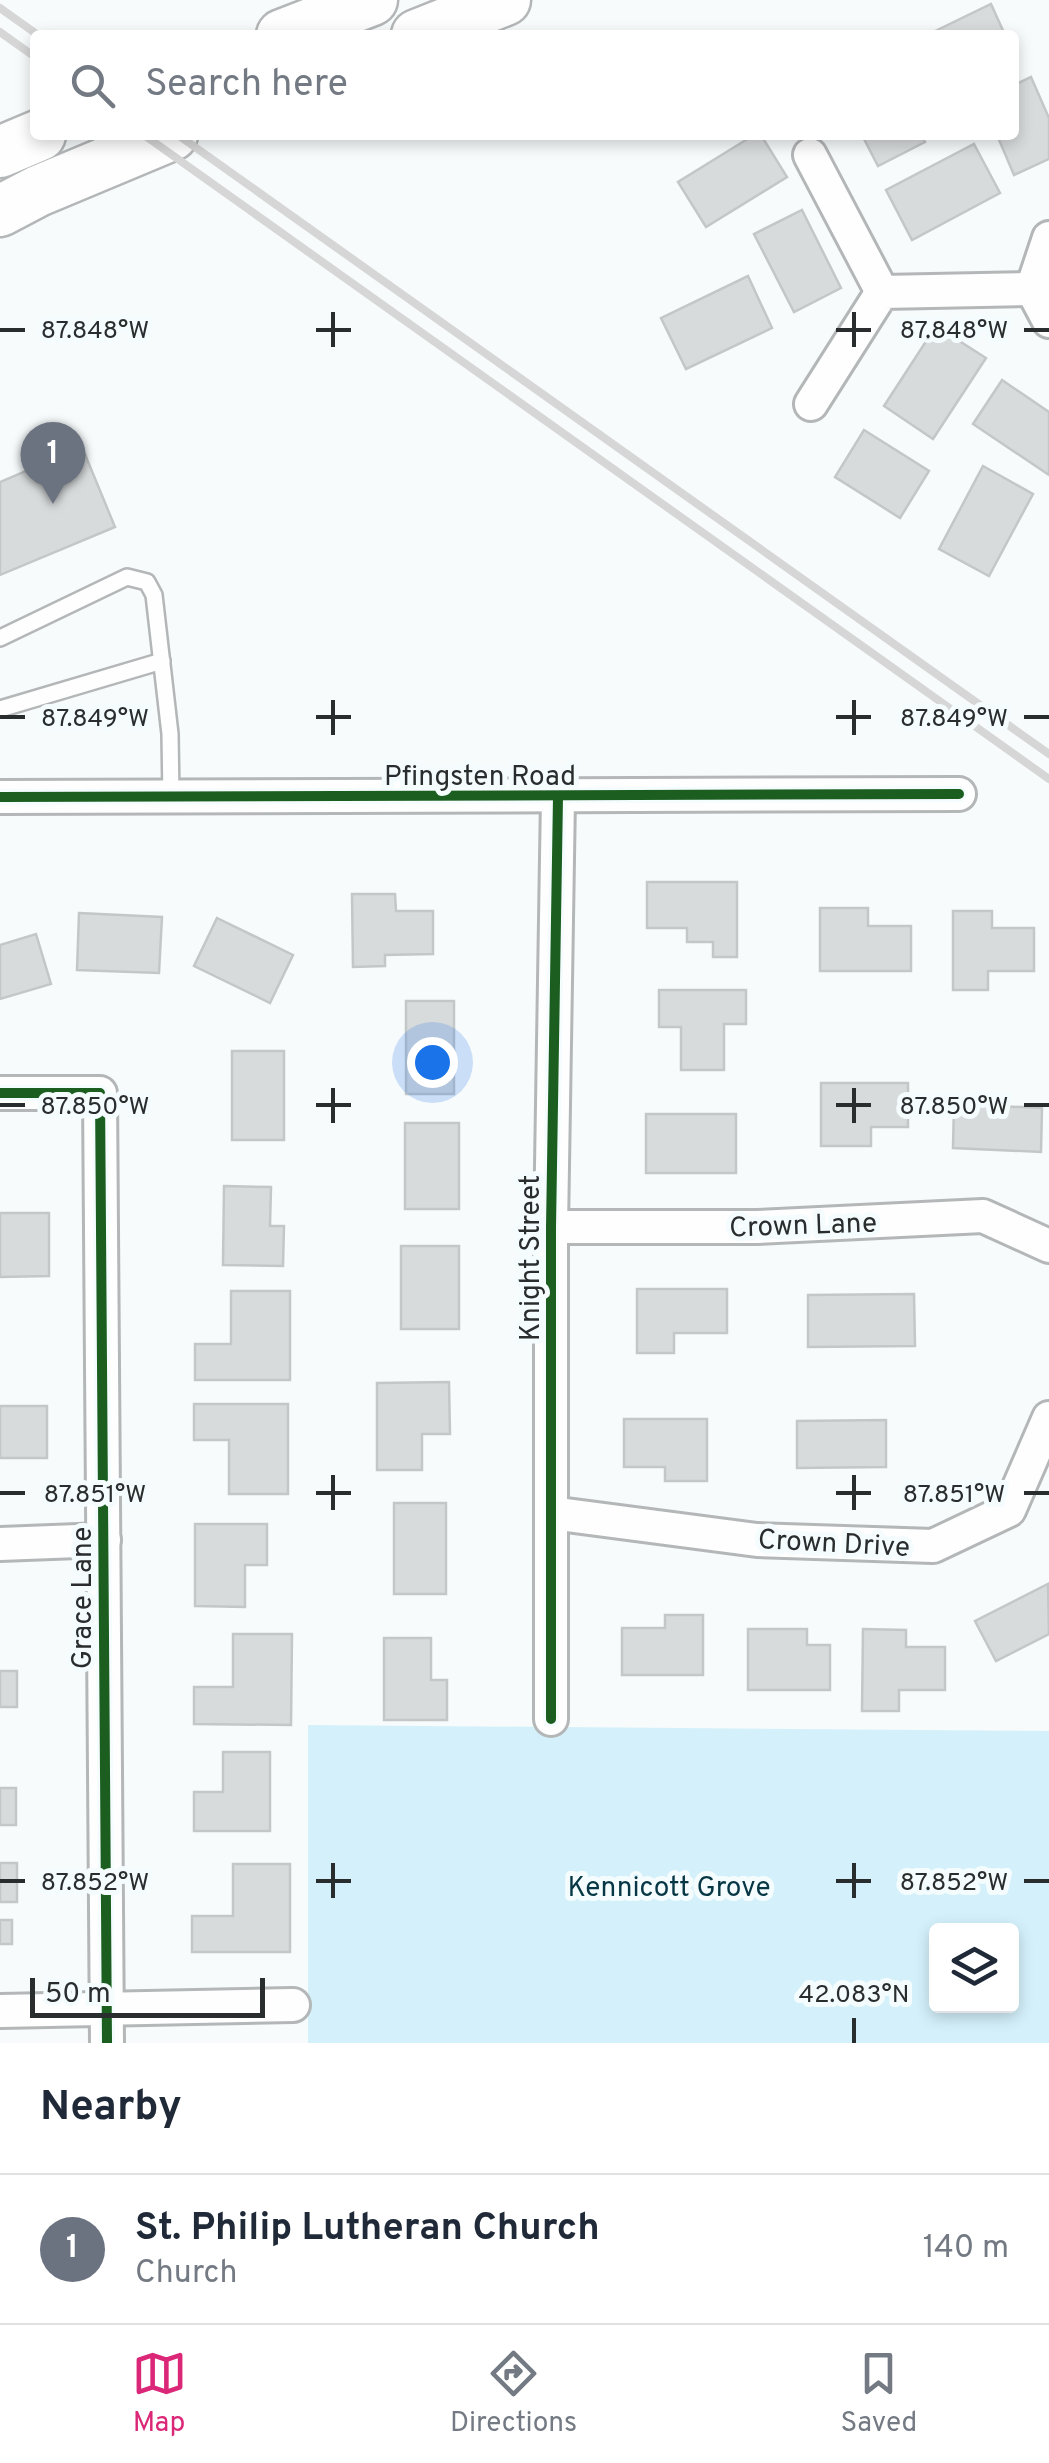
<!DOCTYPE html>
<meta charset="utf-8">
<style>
:root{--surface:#fff;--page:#f2f2f3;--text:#1f2937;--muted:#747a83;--line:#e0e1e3;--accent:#db2777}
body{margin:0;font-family:Overpass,sans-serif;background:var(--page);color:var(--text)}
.controls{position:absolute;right:30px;bottom:30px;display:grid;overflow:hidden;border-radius:10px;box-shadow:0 5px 15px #0003}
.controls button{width:90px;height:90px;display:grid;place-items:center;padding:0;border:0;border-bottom:2px solid var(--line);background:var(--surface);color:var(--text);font:50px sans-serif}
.scale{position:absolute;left:30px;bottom:25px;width:235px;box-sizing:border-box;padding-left:10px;border:5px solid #2a2d2d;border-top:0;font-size:28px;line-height:35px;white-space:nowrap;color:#2a2d2d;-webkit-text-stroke:8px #f5fcfe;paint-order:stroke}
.you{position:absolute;left:432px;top:1062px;width:35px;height:35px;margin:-25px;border:8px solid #fff;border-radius:50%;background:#1a73e8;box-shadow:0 0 0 15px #1a73e833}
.badge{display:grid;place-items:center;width:65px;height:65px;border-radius:50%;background:var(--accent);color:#fff;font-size:32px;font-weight:700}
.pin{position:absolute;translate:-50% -82px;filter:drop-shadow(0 2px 5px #0008)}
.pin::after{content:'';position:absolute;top:52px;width:35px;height:30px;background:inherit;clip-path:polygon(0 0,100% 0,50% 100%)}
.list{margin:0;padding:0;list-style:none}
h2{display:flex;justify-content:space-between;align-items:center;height:130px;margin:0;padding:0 40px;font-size:42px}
h2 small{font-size:32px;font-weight:400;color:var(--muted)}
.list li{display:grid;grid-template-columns:65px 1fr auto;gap:30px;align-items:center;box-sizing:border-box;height:150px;padding:0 40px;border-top:2px solid var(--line)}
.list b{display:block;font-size:38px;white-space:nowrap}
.list p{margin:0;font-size:32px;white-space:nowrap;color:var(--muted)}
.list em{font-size:32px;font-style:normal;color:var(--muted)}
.icon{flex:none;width:55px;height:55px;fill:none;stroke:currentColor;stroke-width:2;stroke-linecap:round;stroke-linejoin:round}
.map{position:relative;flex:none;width:1049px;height:2043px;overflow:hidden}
.search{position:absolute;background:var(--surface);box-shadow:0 5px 15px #0003;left:30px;right:30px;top:30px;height:110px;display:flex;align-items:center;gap:25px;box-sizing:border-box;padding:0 35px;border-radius:10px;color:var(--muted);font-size:38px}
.sheet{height:280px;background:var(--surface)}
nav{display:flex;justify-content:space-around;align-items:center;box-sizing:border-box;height:140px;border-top:2px solid var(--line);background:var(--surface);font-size:28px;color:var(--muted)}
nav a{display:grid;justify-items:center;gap:5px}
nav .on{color:var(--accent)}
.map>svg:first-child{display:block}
.green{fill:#d4f1fb;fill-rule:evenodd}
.building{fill:#d8dbdc;stroke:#c4c7c7;stroke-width:2.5}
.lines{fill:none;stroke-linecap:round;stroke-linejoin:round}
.lane-casing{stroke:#b4b7b8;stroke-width:20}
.street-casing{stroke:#b4b7b8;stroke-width:38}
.primary-casing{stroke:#b4b7b8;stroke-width:55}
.lane{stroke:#fefeff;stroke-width:15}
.street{stroke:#fefeff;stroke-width:32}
.primary{stroke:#fefeff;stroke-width:50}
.rail{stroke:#d6d6d7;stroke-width:8}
.cycleway-casing{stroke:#f5fcfe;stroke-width:16}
.cycleway{stroke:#1b5e20;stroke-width:10}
.ticks{fill:none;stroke:#2a2d2d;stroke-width:4}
.labels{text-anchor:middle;stroke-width:10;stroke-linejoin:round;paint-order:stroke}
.street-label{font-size:28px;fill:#2a2d2d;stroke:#f5fcfe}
.park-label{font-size:28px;fill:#073744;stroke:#f5fcfe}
.ticks-label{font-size:25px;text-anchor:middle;fill:#2a2d2d;stroke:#f5fcfe;stroke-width:10;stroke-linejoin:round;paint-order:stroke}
</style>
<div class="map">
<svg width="1049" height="2043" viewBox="0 0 1049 2043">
<rect width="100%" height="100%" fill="#f7fbfc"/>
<path class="green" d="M308,1725L1049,1731V2043H308ZM936,1930H1012V2006H936Z"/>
<g class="building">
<path d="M991,4L1005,35H927Z"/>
<path d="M1031,77L1049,118V159L1014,175L997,135H1014V85Z"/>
<path d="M754,135H761L787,177L706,227L678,182Z"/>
<path d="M862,135H921L925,142L878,166Z"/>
<path d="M974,144L1000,193L912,240L886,190Z"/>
<path d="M802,210L841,288L794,312L754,234Z"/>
<path d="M748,276L772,328L686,369L661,318Z"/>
<path d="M936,326L986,358L933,439L884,406Z"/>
<path d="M1002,380L1049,412V475L973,424Z"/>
<path d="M864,430L929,471L900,518L835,477Z"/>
<path d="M82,447L115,527L0,575V482Z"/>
<path d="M983,466L1033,494L989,576L939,549Z"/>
<path d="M647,882H737V957H713V942H687V928H647Z"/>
<path d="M352,894H395L396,911H433V954L385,955V966L353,967Z"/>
<path d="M820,908H868V926H911V971H820Z"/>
<path d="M953,911H992V928H1034V971H988V990H953Z"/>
<path d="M79,913L162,917L159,973L77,970Z"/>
<path d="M217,918L293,955L270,1003L194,966Z"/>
<path d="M36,934L51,984L0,999V945Z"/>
<path d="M659,990H746V1024H724V1070H681V1027H659Z"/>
<rect x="406" y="1001" width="48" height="93"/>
<rect x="232" y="1051" width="52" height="89"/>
<path d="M821,1083H908V1127H871V1146H821Z"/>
<path d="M954,1104L1042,1108L1041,1152L953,1148Z"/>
<rect x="646" y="1114" width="90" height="59"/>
<rect x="405" y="1123" width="54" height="86"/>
<path d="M224,1186L271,1187L270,1226H284L283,1266L223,1265Z"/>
<path d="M0,1213H49V1276L0,1277Z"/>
<rect x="401" y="1246" width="58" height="83"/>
<path d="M637,1289H727V1333H674V1353H637Z"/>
<path d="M231,1291H290V1380H195V1344H231Z"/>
<path d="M914,1294L915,1346L808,1347V1295Z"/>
<path d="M449,1382L450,1434H422V1470H377V1383Z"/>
<path d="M194,1404H288V1494H229V1440H194Z"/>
<rect x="0" y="1406" width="47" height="52"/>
<path d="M624,1419H707V1481H665V1467H624Z"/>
<path d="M886,1420V1467L797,1468V1421Z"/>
<rect x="394" y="1503" width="52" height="91"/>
<path d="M195,1524H267V1565H245V1607L195,1606Z"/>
<path d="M1048,1584L1049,1634L996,1661L975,1621Z"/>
<path d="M665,1615H703V1675H622V1628H665Z"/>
<path d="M748,1629H807V1645H830V1690H748Z"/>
<path d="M863,1629L906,1630V1647H945V1690H899V1711H862Z"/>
<path d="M233,1634H292L291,1725L194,1724V1687H233Z"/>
<path d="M384,1638H431V1680H447V1720H384Z"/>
<rect x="0" y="1671" width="17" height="36"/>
<path d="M223,1752H270V1831H194V1792H223Z"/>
<rect x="0" y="1788" width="16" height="37"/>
<rect x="0" y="1863" width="17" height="39"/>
<path d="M233,1864H290V1952H192V1916H233Z"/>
<rect x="0" y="1920" width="12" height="24"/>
</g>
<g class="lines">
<defs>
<g id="lane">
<path d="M0,638L127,577L147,582L154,595L170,734L171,797"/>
<path d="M0,709L162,661"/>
</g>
<g id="street">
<path d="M810,155L882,292"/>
<path d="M1049,238L1032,289L1049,321"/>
<path d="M811,404L882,292L1032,289"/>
<path d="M0,797L959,794"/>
<path d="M0,1093H100L107,2043"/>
<path d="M551,1227H757L983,1216L1049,1246"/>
<path d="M551,1513L757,1540L933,1546L1009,1510L1049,1418"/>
<path d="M0,1544L104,1540"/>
<path d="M551,1719V1227L558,797"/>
<path d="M0,2011L293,2005"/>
</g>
<g id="primary">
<path d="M282,35L372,0"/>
<path d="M417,35L505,0"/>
<path d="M0,152L40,135"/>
<path d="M0,211L38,191L172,135"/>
</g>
</defs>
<use href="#lane" class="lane-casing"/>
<use href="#street" class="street-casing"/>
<use href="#primary" class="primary-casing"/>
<use href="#lane" class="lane"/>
<use href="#street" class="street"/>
<use href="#primary" class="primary"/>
<g class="rail">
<path d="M0,8L38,35"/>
<path d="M0,32L35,57"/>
<path d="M144,135L1049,779"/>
<path d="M178,135L1049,754"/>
</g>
<defs>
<g id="cycleway">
<path d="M0,797L959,794"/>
<path d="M0,1093H100L107,2043"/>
<path d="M551,1719V1227L558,797"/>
</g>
</defs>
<use href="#cycleway" class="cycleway-casing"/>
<use href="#cycleway" class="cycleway"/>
</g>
<path class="ticks" d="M333,312V347M854,312V347M0,330H25M316,330H351M836,330H871M1024,330H1049M333,700V735M854,700V735M0,717H25M316,717H351M836,717H871M1024,717H1049M333,1088V1123M854,1088V1123M0,1105H25M316,1105H351M836,1105H871M1024,1105H1049M333,1475V1510M854,1475V1510M0,1493H25M316,1493H351M836,1493H871M1024,1493H1049M333,1863V1898M854,1863V1898M0,1881H25M316,1881H351M836,1881H871M1024,1881H1049M854,2018V2043"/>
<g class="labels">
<g class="street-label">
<text x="480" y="785">Pfingsten Road</text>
<text transform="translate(803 1224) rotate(-2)" y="10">Crown Lane</text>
<text transform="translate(529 1258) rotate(-90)" y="10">Knight Street</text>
<text transform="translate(834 1542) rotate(3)" y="10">Crown Drive</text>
<text transform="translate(81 1598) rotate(-90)" y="10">Grace Lane</text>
</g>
<g class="park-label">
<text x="669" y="1896">Kennicott Grove</text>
</g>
</g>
<g class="ticks-label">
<text x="954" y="338">87.848°W</text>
<text x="95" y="338">87.848°W</text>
<text x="954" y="726">87.849°W</text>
<text x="95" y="726">87.849°W</text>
<text x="954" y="1114">87.850°W</text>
<text x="95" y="1114">87.850°W</text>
<text x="954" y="1502">87.851°W</text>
<text x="95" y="1502">87.851°W</text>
<text x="95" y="1890">87.852°W</text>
<text x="954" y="1890">87.852°W</text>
<text x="854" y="2002">42.083°N</text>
</g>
</svg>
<div class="controls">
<button><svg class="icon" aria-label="layers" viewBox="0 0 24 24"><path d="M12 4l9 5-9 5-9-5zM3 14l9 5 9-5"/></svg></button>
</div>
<div class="scale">50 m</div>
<div class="you"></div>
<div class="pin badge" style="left:53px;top:504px;background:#6b7280">1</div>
<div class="search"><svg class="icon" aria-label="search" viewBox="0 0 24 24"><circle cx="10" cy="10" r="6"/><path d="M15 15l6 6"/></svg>Search here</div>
</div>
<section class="sheet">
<h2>Nearby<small></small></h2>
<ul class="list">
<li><span class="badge" style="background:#6b7280">1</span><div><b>St. Philip Lutheran Church</b><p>Church</p></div><em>140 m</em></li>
</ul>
</section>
<nav>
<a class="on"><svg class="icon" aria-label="map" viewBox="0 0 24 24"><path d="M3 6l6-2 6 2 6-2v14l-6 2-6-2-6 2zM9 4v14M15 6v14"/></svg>Map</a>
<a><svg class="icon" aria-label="directions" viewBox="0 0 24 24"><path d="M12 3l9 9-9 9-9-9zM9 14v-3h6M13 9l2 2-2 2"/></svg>Directions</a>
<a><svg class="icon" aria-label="saved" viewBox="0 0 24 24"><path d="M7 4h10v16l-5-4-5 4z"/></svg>Saved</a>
</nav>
